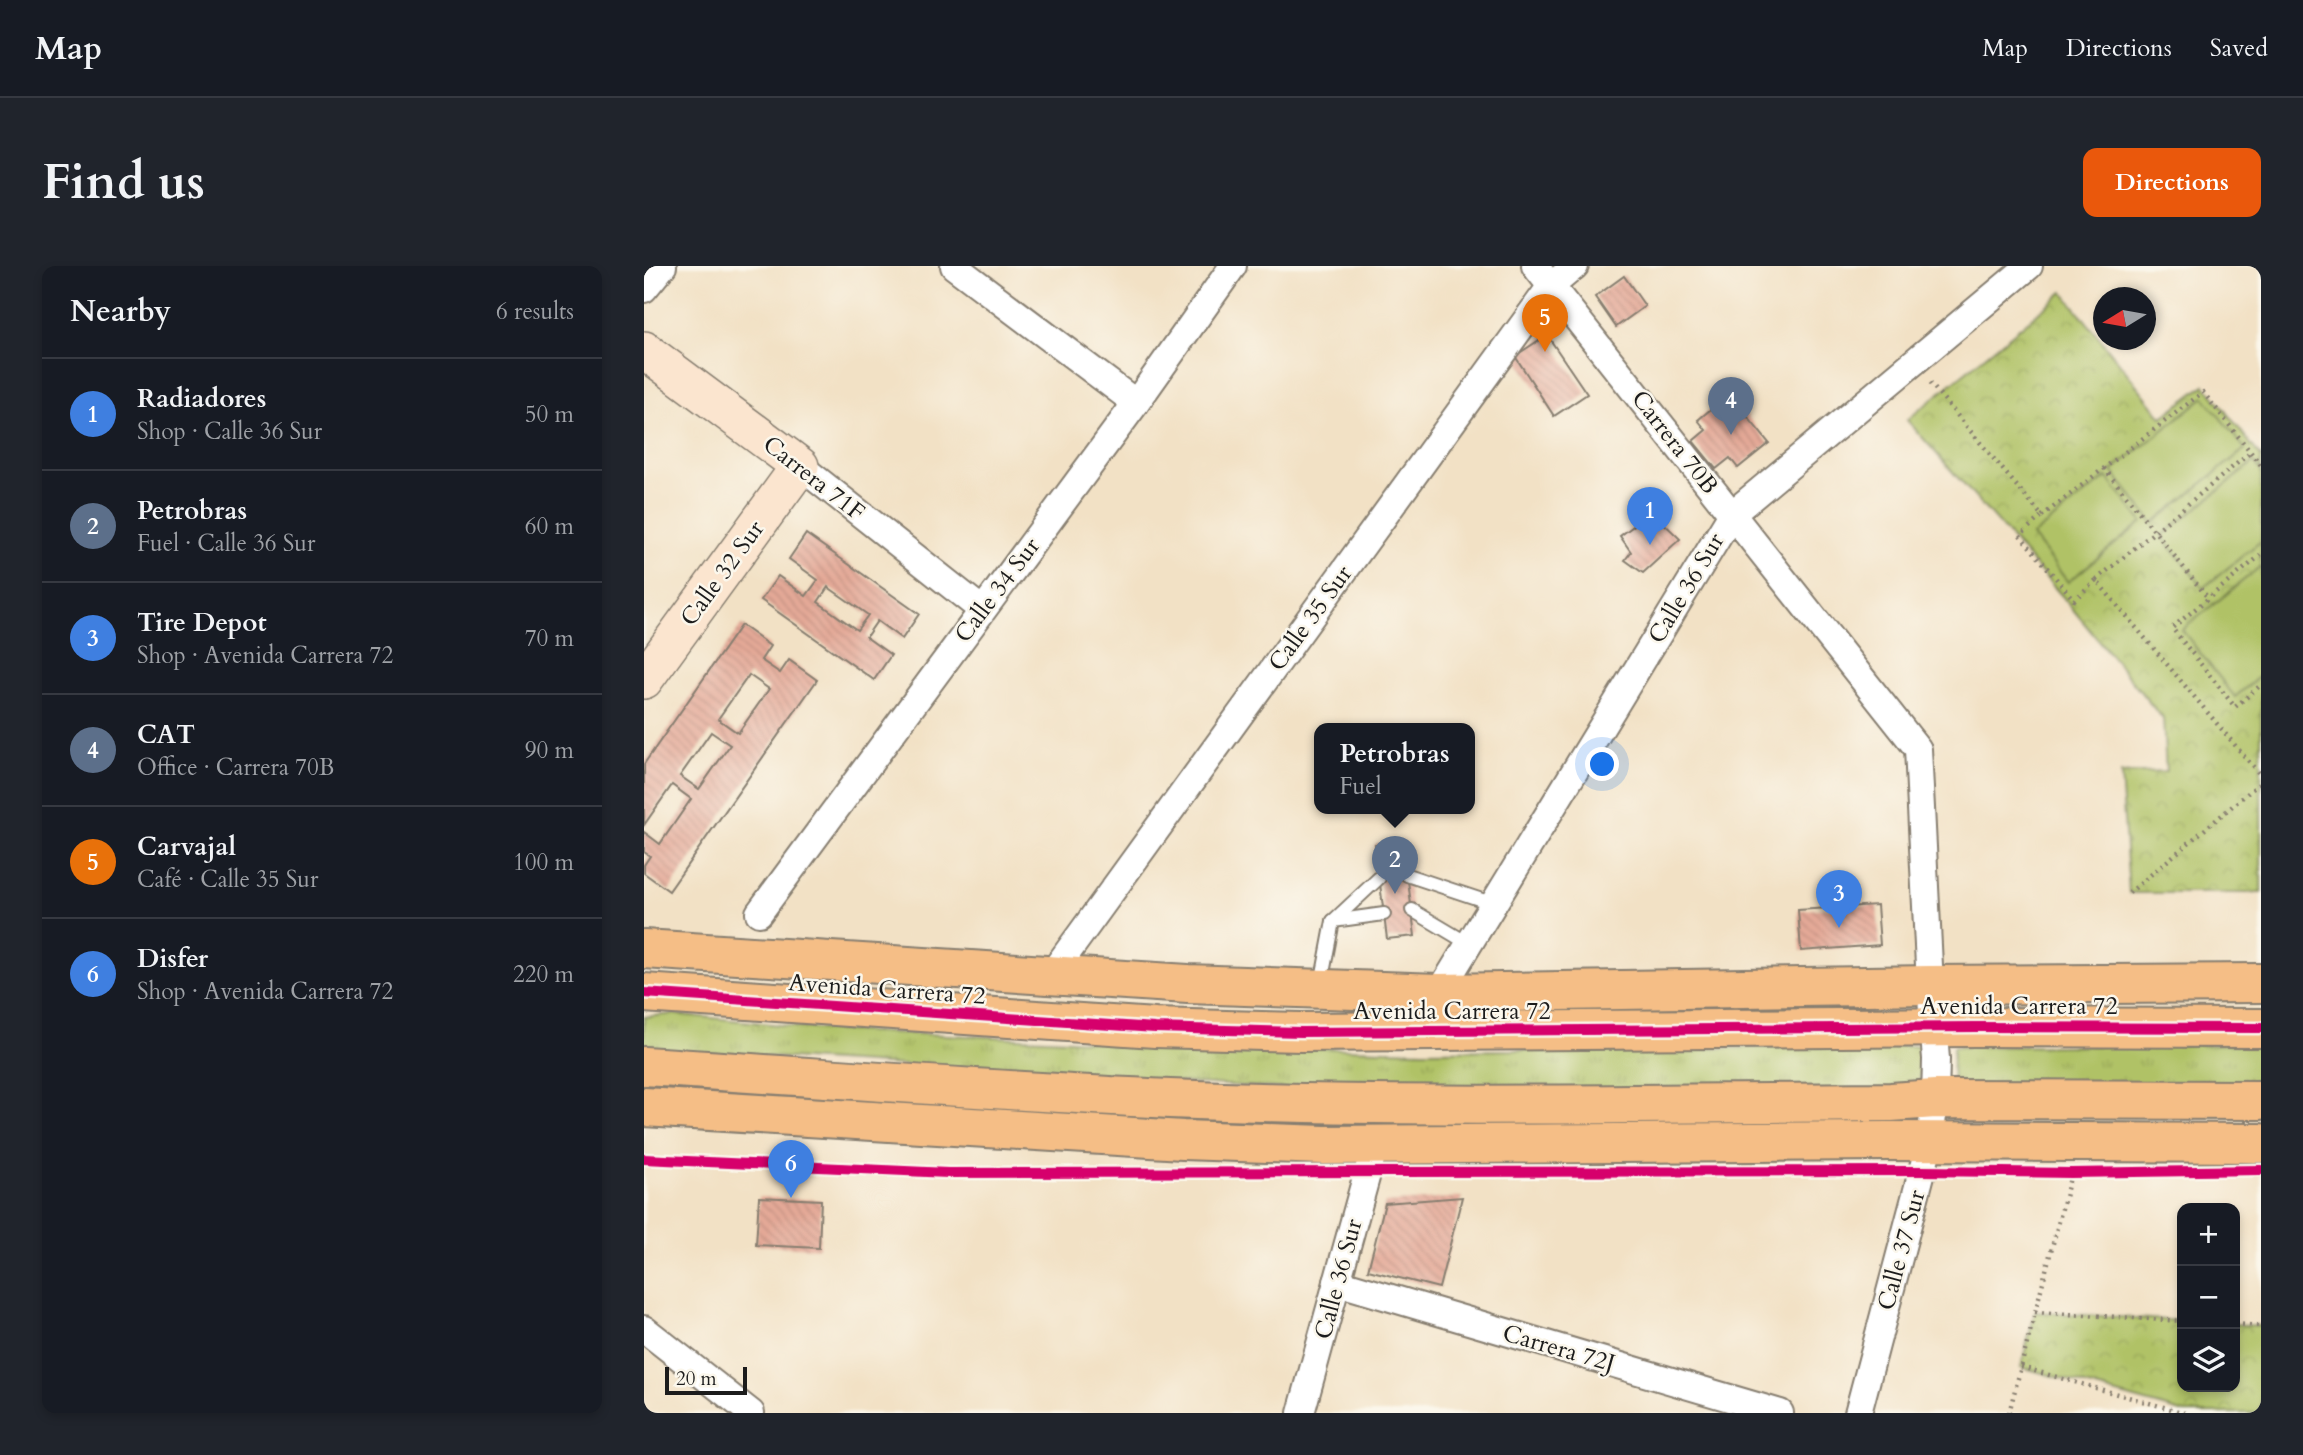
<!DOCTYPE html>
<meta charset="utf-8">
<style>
:root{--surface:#171b24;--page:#20242c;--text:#f1f3f6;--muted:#9ea1a6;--line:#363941;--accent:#ea580c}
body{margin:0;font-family:Cardo,serif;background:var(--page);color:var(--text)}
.controls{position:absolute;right:21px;bottom:21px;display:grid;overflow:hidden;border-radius:14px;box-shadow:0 4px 10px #0003}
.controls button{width:63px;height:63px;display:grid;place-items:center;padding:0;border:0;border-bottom:2px solid var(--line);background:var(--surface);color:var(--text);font:35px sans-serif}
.compass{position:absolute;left:1449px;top:21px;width:63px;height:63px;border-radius:50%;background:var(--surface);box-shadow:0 4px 10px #0003;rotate:259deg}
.scale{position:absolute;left:21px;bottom:18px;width:82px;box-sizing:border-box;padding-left:7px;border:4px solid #1c1c1c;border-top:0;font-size:19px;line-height:24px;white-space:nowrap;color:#1c1c1c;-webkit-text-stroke:5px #fbf7ec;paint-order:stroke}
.you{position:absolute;left:959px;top:499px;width:24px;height:24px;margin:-18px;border:5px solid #fff;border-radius:50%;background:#1a73e8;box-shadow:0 0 0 10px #1a73e833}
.badge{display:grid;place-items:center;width:46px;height:46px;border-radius:50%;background:var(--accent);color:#fff;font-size:23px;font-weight:700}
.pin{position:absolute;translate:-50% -58px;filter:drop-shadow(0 2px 4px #0008)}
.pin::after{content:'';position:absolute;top:37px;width:24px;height:21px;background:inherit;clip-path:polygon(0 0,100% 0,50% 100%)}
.popup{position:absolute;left:670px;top:457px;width:161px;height:91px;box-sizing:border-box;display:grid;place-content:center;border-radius:14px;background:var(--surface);filter:drop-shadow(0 2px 5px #0005);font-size:23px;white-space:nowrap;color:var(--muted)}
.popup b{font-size:26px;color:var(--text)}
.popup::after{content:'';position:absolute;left:50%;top:100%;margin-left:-14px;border:14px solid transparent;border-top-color:var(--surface)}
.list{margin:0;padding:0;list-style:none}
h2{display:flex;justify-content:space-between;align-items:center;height:91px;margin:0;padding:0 28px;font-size:30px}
h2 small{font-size:23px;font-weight:400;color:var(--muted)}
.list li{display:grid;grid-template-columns:46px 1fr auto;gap:21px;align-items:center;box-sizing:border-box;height:112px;padding:0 28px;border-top:2px solid var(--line)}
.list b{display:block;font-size:26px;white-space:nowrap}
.list p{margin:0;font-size:23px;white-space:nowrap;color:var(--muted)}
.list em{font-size:23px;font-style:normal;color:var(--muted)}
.icon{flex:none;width:38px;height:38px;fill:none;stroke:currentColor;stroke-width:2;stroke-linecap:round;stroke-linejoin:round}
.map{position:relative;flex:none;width:1617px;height:1147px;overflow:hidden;border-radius:14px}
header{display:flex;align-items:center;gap:42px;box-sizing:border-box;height:98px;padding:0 35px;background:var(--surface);border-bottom:2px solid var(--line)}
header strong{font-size:33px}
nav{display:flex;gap:38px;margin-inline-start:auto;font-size:24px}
.intro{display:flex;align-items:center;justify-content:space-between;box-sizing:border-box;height:168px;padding:0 42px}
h1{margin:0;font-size:49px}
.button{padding:18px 32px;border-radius:14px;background:var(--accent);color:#fff;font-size:24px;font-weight:700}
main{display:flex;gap:42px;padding:0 42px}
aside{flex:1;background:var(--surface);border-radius:14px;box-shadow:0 4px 10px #0003}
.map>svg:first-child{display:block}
.grass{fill:url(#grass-tufts);stroke:#666f41;stroke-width:2}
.park{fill:url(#park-crowns);stroke:#666f41;stroke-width:2}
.pitch{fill:#b0c266;stroke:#666f41;stroke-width:2}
.building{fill:url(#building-back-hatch);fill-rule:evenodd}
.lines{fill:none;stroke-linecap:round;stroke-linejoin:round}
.lane-casing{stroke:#877e70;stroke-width:16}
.street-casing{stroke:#877e70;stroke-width:30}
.secondary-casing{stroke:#877e70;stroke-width:40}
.highway-casing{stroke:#877e70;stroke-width:42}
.path{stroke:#877e70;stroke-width:4.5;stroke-dasharray:2 5;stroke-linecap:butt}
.lane{stroke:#fff;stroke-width:12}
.street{stroke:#fff;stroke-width:26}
.secondary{stroke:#fbe5cf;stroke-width:37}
.highway{stroke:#f5be86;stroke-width:38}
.cycleway-casing{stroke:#fbf7ec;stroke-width:15}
.cycleway{stroke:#d6006c;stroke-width:10}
.labels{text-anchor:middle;stroke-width:5;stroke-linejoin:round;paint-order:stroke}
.street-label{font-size:24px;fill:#1c1c1c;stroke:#fbf7ec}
</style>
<header>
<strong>Map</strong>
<nav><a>Map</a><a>Directions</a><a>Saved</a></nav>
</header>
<div class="intro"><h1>Find us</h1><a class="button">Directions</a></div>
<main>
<aside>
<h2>Nearby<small>6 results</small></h2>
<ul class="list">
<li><span class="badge" style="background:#3f7fe0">1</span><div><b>Radiadores</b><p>Shop · Calle 36 Sur</p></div><em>50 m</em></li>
<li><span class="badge" style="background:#5c6f8a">2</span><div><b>Petrobras</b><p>Fuel · Calle 36 Sur</p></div><em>60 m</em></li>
<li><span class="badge" style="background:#3f7fe0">3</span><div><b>Tire Depot</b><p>Shop · Avenida Carrera 72</p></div><em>70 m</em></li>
<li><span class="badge" style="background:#5c6f8a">4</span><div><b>CAT</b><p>Office · Carrera 70B</p></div><em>90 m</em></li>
<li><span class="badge" style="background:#e8710a">5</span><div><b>Carvajal</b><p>Café · Calle 35 Sur</p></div><em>100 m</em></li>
<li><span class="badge" style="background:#3f7fe0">6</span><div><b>Disfer</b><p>Shop · Avenida Carrera 72</p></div><em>220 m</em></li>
</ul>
</aside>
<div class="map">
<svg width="1617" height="1147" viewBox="0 0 1617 1147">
<defs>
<pattern id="grass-tufts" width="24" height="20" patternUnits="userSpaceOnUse" patternTransform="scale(1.75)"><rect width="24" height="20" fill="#b0c266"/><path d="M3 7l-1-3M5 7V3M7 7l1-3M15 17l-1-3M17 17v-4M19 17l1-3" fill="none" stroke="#97a658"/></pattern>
<pattern id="park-crowns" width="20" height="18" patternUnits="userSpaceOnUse" patternTransform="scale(1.75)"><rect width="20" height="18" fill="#b0c266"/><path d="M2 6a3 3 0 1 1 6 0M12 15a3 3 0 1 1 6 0" fill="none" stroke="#97a658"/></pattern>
<pattern id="building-back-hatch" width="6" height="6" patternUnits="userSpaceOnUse" patternTransform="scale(1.75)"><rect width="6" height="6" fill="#e4a997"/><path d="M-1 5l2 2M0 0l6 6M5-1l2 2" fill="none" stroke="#c39182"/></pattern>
</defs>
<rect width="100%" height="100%" fill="#fbf7ec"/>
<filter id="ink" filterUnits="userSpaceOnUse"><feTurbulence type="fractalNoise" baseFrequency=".0143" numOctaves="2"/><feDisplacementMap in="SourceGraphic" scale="14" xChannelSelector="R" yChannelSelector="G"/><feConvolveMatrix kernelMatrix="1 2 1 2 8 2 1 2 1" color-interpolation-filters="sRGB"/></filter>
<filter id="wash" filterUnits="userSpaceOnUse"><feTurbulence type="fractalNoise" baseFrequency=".00686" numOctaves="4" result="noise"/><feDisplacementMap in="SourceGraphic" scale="28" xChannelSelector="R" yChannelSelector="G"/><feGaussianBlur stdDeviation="1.57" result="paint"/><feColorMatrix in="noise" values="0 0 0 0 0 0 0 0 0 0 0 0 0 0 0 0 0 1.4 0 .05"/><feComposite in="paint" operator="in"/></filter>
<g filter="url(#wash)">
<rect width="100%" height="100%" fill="#f2e1c5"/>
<g class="grass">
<path d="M29,748L184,764L545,779L780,785L1276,780V825L759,830L0,783V751Z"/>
<path d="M1617,778V821L1308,823L1309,781Z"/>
</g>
<g class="park">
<path d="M1419,26L1518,151L1561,119L1617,191V627H1485L1477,508L1522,506L1519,453L1418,330L1263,154Z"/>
<path d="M1391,1046L1538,1055V1121H1591V1058L1617,1060V1147H1541L1377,1101Z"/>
</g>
<g class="pitch">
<path d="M1560,131L1601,183L1509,257L1468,205Z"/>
<path d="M1610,196L1617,205V275L1559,322L1518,270Z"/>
<path d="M1463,211L1498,256L1424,316L1388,270Z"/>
<path d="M1617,300V409L1591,431L1538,364Z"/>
</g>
<g id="blocks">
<g class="building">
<path d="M980,10L1001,40L972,61L951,31Z"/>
<path d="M903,69L943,128L910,150L871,90Z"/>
<path d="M1085,128L1125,177L1094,202L1086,192L1072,203L1049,175L1062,164L1054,154Z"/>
<path d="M1008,246L1036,273L999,307L981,294L987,286L976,270Z"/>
<path d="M162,268L275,348L258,373L233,355L222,371L247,389L230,414L117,334L134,310L162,330L174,314L145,293ZM184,321L224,349L213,364L174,336Z"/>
<path d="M97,359L126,380L117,394L136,407L145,394L173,414L25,625L0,607V599L6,590L0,586V566L16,578L47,533L28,519L0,559V498ZM105,409L125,423L94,467L74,453ZM67,466L86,479L55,523L36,510Z"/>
<path d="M759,575L771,670L743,673L731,578Z"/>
<path d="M1233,639L1236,679L1157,685L1154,644Z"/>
<path d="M115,931L177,934L175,982L112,979Z"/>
<path d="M818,931L795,1022L724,1004L741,937Z"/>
</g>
</g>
</g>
<g filter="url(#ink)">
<use href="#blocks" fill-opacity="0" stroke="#877e70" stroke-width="2"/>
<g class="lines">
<defs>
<g id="lane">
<path d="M763,609L850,638"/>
<path d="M768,644L825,678"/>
<path d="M689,655L735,612"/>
<path d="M677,718L689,655L740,648"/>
</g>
<g id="street">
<path d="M310,0L492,137"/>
<path d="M891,0L1274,483L1286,719L1292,793L1291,833L1286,875L1214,1147"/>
<path d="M0,23L19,0"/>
<path d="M156,200L338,344"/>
<path d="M115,647L492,137L589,0"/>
<path d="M407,709L907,20L931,0"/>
<path d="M795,727L1088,248L1385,0"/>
<path d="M693,1016L1136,1147"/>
<path d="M0,1063L107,1147"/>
<path d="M657,1147L731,879"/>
</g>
<path id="secondary" d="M0,84L156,200L0,414"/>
<g id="highway">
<path d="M0,683L544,718L795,727L1286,719L1617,717"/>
<path d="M0,727L511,762L657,766L1332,761L1617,762"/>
<path d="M0,800C175,811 350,825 526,833C766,843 1007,837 1247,836L1291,833L1617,834"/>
<path d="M0,841L539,874L680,879L1245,875L1617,877"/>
</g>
</defs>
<use href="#lane" class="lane-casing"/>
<use href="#street" class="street-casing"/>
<use href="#secondary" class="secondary-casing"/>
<use href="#highway" class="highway-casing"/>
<g class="path">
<path d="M1286,117L1398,250L1376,269L1430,334L1452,314L1617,510"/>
<path d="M1460,202L1564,332"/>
<path d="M1398,250L1559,126L1617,199"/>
<path d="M1617,289L1528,362L1591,441L1617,419"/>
<path d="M1452,314L1607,186"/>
<path d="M1485,627L1617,516"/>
<path d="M1391,1046L1538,1055"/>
<path d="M1591,1058L1617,1060"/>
<path d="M1377,1101L1541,1147"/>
<path d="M1365,1147L1427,908"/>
</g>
<use href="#lane" class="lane"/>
<use href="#street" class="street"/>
<use href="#secondary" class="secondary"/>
<use href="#highway" class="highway"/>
<defs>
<g id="cycleway">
<path d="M0,727L511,762L657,766L1332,761L1617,762"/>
<path d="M0,893L304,907L1278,905L1427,907L1617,904"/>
</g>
</defs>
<use href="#cycleway" class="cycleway-casing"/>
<use href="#cycleway" class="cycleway"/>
</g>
</g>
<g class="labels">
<g class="street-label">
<text transform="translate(1031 176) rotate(52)" y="8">Carrera 70B</text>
<text transform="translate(170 212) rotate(38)" y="8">Carrera 71F</text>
<text transform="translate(78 307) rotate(-54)" y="8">Calle 32 Sur</text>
<text transform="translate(1042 322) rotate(-59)" y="8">Calle 36 Sur</text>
<text transform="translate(353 324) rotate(-53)" y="8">Calle 34 Sur</text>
<text transform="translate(666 352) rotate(-54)" y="8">Calle 35 Sur</text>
<text transform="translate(243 723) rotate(4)" y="8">Avenida Carrera 72</text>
<text x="1375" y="748">Avenida Carrera 72</text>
<text x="808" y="753">Avenida Carrera 72</text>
<text transform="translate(1257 984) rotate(-75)" y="8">Calle 37 Sur</text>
<text transform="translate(694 1013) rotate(-75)" y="8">Calle 36 Sur</text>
<text transform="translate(915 1082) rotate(16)" y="8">Carrera 72J</text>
</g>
</g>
</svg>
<div class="controls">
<button>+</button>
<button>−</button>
<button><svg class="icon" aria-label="layers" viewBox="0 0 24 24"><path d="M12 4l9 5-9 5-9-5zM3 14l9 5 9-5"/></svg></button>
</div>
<svg class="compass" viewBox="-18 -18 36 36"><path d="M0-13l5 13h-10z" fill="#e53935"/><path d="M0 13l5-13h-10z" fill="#9ea1a6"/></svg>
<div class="scale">20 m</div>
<div class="you"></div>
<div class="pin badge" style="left:1006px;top:279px;background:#3f7fe0">1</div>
<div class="pin badge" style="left:751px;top:628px;background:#5c6f8a">2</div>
<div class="popup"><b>Petrobras</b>Fuel</div>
<div class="pin badge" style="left:1195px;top:662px;background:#3f7fe0">3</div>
<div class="pin badge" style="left:1087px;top:169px;background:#5c6f8a">4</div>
<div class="pin badge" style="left:901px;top:86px;background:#e8710a">5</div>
<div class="pin badge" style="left:147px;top:932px;background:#3f7fe0">6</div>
</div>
</main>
